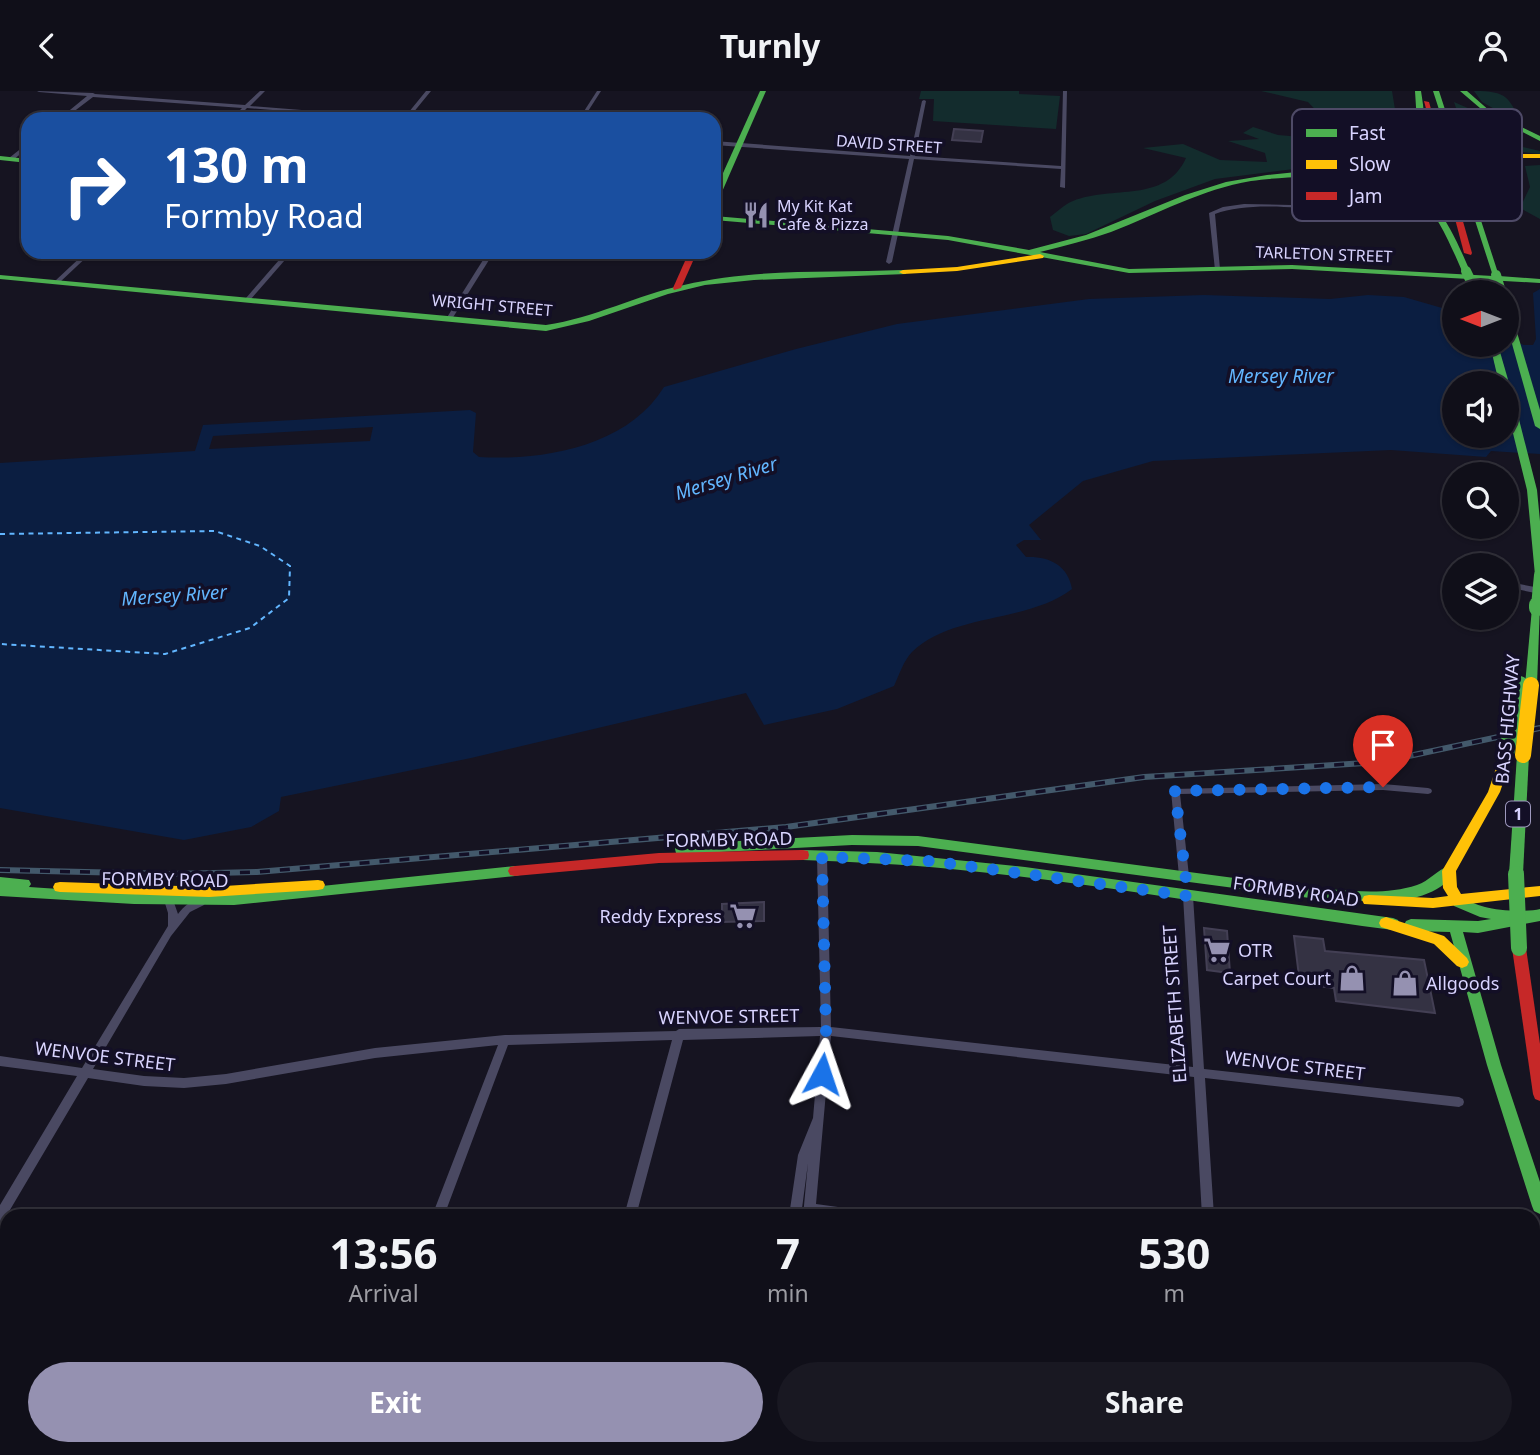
<!DOCTYPE html>
<style>
body{margin:0;font-family:"Noto Sans",sans-serif;background:#191822;color:#f1f3f6;height:100vh;display:flex;flex-direction:column;font-size:26px;white-space:nowrap}
*{box-sizing:border-box;margin:0}
p{font-size:23px;color:#9c9ca2}
.icon{flex:none;width:38px;height:38px;fill:none;stroke:currentColor;stroke-width:2;stroke-linecap:round;stroke-linejoin:round}
.map{position:relative;flex:1;overflow:hidden}
.sheet{position:absolute;left:0px;top:1118px;width:1540px;height:247px;display:flex;flex-direction:column;background:#100f19;border-radius:21px 21px 0 0;box-shadow:0 2px 5px #0004,0 0 0 2px #302f38}
.sheet>*{flex:none}
.guide{position:absolute;left:21px;top:21px;width:700px;height:147px;border-radius:21px;box-shadow:0 2px 5px #0004,0 0 0 2px #302f38;background:#1a4fa0;color:#fff;overflow:hidden}
.needle{width:46px;rotate:270deg}
.buttons{position:absolute;left:1442px;top:189px;display:grid;gap:14px}
.buttons a{display:grid;place-items:center;width:77px;height:77px;border-radius:50%;background:#100f19;box-shadow:0 2px 5px #0004,0 0 0 2px #302f38;font-size:35px}
.pin{position:absolute;display:grid;place-items:center;width:60px;height:60px;color:#fff;margin:-72px -30px;border-radius:50% 50% 50% 0;rotate:-45deg;box-shadow:0 0 7px #0007}
.pin .icon{rotate:45deg}
.me{position:absolute;width:77px;margin:-38px;rotate:5deg;stroke-linejoin:round;filter:drop-shadow(0 0 5px #0008)}
.turn{display:flex;align-items:center;gap:24px;height:147px;padding:0 28px;font-size:32px}
.turn .icon{width:91px;height:91px;stroke-width:2.5}
.turn b{display:block;font-size:49px;line-height:60px}
.eta{display:flex;justify-content:space-evenly;align-items:center;height:119px;text-align:center}
.eta b{font-size:42px;font-weight:700;line-height:49px}
.primary-button{display:flex;gap:14px;margin-top:auto;padding:14px 28px}
.primary-button a{flex:1;height:80px;border-radius:42px;background:#9591b1;color:#fff;font-size:28px;font-weight:700;line-height:80px;text-align:center}
.primary-button a+a{background:#191822;color:#f1f3f6}
header{display:flex;justify-content:space-between;align-items:center;height:91px;padding:0 28px;background:#100f19;font-size:32px;font-weight:700}
.map>svg:first-child{display:block}
.green{fill:#132c2d}
.water{fill:#0b1e41;fill-rule:evenodd}
.pier{fill:#161421}
.lines{fill:none;stroke-linecap:round;stroke-linejoin:round}
.ferry{stroke:#62b6ff;stroke-width:2;stroke-dasharray:5 4.5;stroke-linecap:butt}
.building{fill:#343243;stroke:#433f54;stroke-width:2}
.street{fill:#4a4962;fill-rule:evenodd}
.fast{fill:#4caf50;fill-rule:evenodd}
.slow{fill:#ffc107;fill-rule:evenodd}
.jam{fill:#c62828;fill-rule:evenodd}
.rail-casing{stroke:#43596b;stroke-width:6}
.rail{stroke:#130f26;stroke-width:3.5;stroke-dasharray:10;stroke-linecap:butt}
.fast-bridge-far2{stroke:#4caf50;stroke-width:10}
.fast-bridge-far1{stroke:#4caf50;stroke-width:12}
.fast-bridge{stroke:#4caf50;stroke-width:16}
.slow-bridge{stroke:#ffc107;stroke-width:16}
.route{stroke:#1a73e8;stroke-width:12;stroke-dasharray:0 21.6}
.labels{text-anchor:middle;dominant-baseline:central;stroke-width:7;stroke-linejoin:round;paint-order:stroke}
.far-street-label{font-size:16px;fill:#d9d4ff;stroke:#130f26}
.far-poi-label{font-size:16px;fill:#d9d4ff;stroke:#130f26;text-anchor:start}
.shield{fill:#130f26;stroke:#9e99be;stroke-width:2}
.shield-label{font-size:16px;font-weight:bold;fill:#d9d4ff}
.street-label{font-size:18px;fill:#d9d4ff;stroke:#130f26}
.poi-label{font-size:18px;fill:#d9d4ff;stroke:#130f26;text-anchor:end}
.water-label{font-size:19px;font-style:italic;fill:#62b6ff;stroke:#130f26}
.key{fill:#130f26;stroke:#4e4a67;stroke-width:2}
.key-label{font-size:19px;fill:#d9d4ff}
</style>
<header><svg class="icon" aria-label="back" viewBox="0 0 24 24"><path d="M15 5l-7 7 7 7"/></svg>Turnly<svg class="icon" aria-label="person" viewBox="0 0 24 24"><circle cx="12" cy="8" r="4"/><path d="M4 21q1-7 8-7t8 7"/></svg></header>
<div class="map">
<svg width="1540" height="1364" viewBox="0 0 1540 1364">
<rect width="100%" height="100%" fill="#161421"/>
<g class="green">
<polygon points="921,0 1019,0 1019,3 1060,5 1056,38 933,30 934,8 919,8"/>
<path d="M1261,0H1392L1399,43L1392,57L1342,72L1215,88L1155,110L1086,143L1069,145L1053,139L1050,126C1057,121 1065,113 1073,110C1112,94 1165,113 1186,67L1143,57L1183,53L1220,69L1267,71L1265,62L1228,50L1259,48L1243,42L1253,36L1278,44L1313,47L1329,33L1308,11Z"/>
<path d="M1474,0C1508,0 1508,6 1523,34L1482,11Z"/>
<polygon points="1454,11 1477,21 1518,55 1540,60 1540,63 1504,59 1496,49 1464,40"/>
<polygon points="1540,74 1540,128 1520,117 1530,96 1525,75"/>
</g>
<path class="water" d="M1540,198V363L1491,360L1486,366L1391,359L1153,370L1083,390L1029,434L1041,449H1024L1016,454L1026,466C1049,465 1068,474 1072,498C1028,532 951,522 912,561C904,569 899,584 894,595L837,618L764,634L746,602L471,667L281,706L279,720L251,736L184,749L0,717V372L195,360L203,334L470,319L476,322L473,361L479,366C544,370 628,355 664,296L796,258L897,233L1089,208L1204,204L1330,208L1368,204L1404,206L1449,219L1447,231L1454,236V254H1507V248L1524,254H1533L1536,248L1533,202ZM1454,292H1507V345H1454Z"/>
<polygon class="pier" points="373,336 370,350 209,358 213,345"/>
<g class="lines">
<polyline class="ferry" points="0,443 215,440 260,455 290,475 289,507 250,537 165,563 0,553"/>
</g>
<g class="building">
<polygon points="954,38 983,40 981,51 952,49"/>
<polygon points="764,811 764,830 722,831 722,813"/>
<polygon points="1204,837 1227,840 1230,882 1207,879"/>
<polygon points="1294,845 1323,848 1325,860 1424,869 1435,922 1336,910 1334,897 1300,893"/>
</g>
<g class="lines">
<g class="street">
<polygon points="37,0 93,2 95,3 245,14 260,0 265,0 250,15 404,27 426,0 431,0 408,28 384,28 247,17 236,28 231,28 242,17 93,6 64,28 59,28 87,5 39,1"/>
<polygon points="597,0 601,0 583,28 579,28"/>
<polygon points="1063,0 1067,0 1065,97 1060,96 1061,78 914,68 892,171 889,173 886,171 909,68 714,54 714,50 910,65 922,10 924,9 926,10 915,65 1061,75"/>
<polygon points="28,52 28,57 13,69 9,69 9,67"/>
<path d="M1244,113L1291,114L1377,121H1395L1410,116L1413,118L1395,125H1377C1331,121 1257,107 1215,123L1220,178L1215,179L1209,122L1223,116Z"/>
<polygon points="86,161 92,161 59,192 55,192 55,190"/>
<polygon points="286,161 292,161 250,209 246,209 246,207"/>
<polygon points="488,161 494,161 452,228 447,229 446,228"/>
<polygon points="1514,492 1540,497 1540,503 1511,497 1510,495"/>
<polygon points="1383,693 1428,697 1431,698 1432,700 1431,702 1428,703 1383,699 1180,703 1189,785 1187,788 1184,789 1181,788 1179,785 1171,700 1172,698"/>
<path d="M822,762L825,763L827,766L831,936L1193,976L1183,805L1185,802L1188,801L1191,802L1193,805L1204,978L1459,1006L1463,1008L1464,1011L1463,1014L1459,1016L1205,987L1214,1125H1202L1194,986L831,945L816,1113L860,1119L864,1121L866,1125H803L808,1072L801,1125H789L798,1064L813,1027L820,945L683,949L636,1125H624L672,949L508,954L444,1125H432L498,954L375,967L226,993L184,997L144,995L88,987L4,1129L0,1131V1114L77,985L0,975V965L82,977L168,835V822L164,809L166,806L169,805L172,806L178,823C184,815 194,806 204,808L206,811L204,814L190,821L171,845L93,978L144,985L184,987L226,983L375,957L505,944L676,940L679,938L821,936L817,766L819,763Z"/>
<polygon points="0,1187 7,1188 7,1200 0,1199"/>
<polygon points="348,1358 360,1358 358,1364 346,1364"/>
<polygon points="563,1358 575,1358 573,1364 561,1364"/>
<rect x="764" y="1358" width="12" height="6"/>
<polygon points="1012,1358 1055,1358 1059,1359 1060,1364 1017,1364 1013,1363"/>
<polygon points="1217,1358 1229,1358 1230,1364 1218,1364"/>
</g>
<g class="fast">
<polygon points="760,0 766,0 718,110 714,112 714,102"/>
<path d="M1415,0H1421C1424,19 1429,46 1412,60C1377,89 1295,83 1251,90C1202,98 1158,123 1111,141C1088,149 1064,155 1040,161L1129,178L1292,174L1493,185L1433,0H1439L1499,185L1540,188V192L1292,178L1129,182L948,149L714,129V125L948,145L1029,159L1086,144L1185,104L1226,91L1267,84L1355,75L1391,66L1405,58L1414,48L1417,32Z"/>
<polygon points="1460,0 1467,0 1491,21 1540,45 1540,50 1487,23"/>
<polygon points="0,65 28,68 28,72 0,69"/>
<path d="M1338,85C1352,84 1367,86 1381,88C1436,97 1450,135 1470,180L1469,182L1462,180C1431,108 1422,94 1341,89H1338Z"/>
<path d="M903,179H906V183L754,189L705,194L668,203L589,230L546,240L0,188V184L546,234C594,227 637,204 684,194C755,177 831,182 903,179Z"/>
<polygon points="1507,218 1511,221 1540,319 1540,338 1535,335 1507,235"/>
<polygon points="1490,254 1498,254 1509,292 1507,294 1499,292"/>
<polygon points="1507,298 1512,301 1537,399 1540,430 1540,487 1535,484 1527,399 1507,318"/>
<polygon points="1537,513 1540,514 1537,594 1531,598 1525,594 1532,517"/>
<polygon points="1523,659 1529,664 1523,783 1521,787 1516,788 1511,787 1509,783 1517,664"/>
<path d="M852,744L918,745L1303,796C1339,798 1381,806 1417,794C1429,790 1437,779 1449,775L1454,776L1456,780C1427,824 1353,807 1310,807L918,755L852,754L681,763L676,762L675,758L676,754L681,753Z"/>
<path d="M803,759L877,761L1025,776L1393,827L1398,829L1400,833L1398,837L1393,839C1246,820 1099,792 951,778C902,773 853,771 803,769L798,768L797,764L798,760Z"/>
<polygon points="515,775 520,776 522,780 520,784 515,785 234,814 134,813 0,805 0,786 29,789 31,793 29,796 134,803 234,804"/>
<path d="M1459,806C1468,809 1476,814 1485,816C1498,820 1528,821 1540,818V830L1478,842L1463,841L1501,974L1540,1091V1123L1534,1120L1532,1115L1487,974L1450,841L1411,840L1406,838L1404,834L1406,830L1411,828L1478,830L1491,828L1480,826L1454,815L1452,811L1454,807Z"/>
</g>
<g class="slow">
<path d="M1510,63H1540V67C1520,67 1489,64 1485,90C1483,99 1485,109 1485,118L1478,120L1477,88L1488,70Z"/>
<polygon points="1040,163 1044,165 1043,167 957,180 903,183 899,181 903,179 957,176"/>
<polygon points="1505,663 1511,668 1500,701 1456,780 1457,796 1461,803 1540,795 1540,805 1433,817 1364,813 1362,809 1364,805 1369,804 1433,807 1448,805 1443,797 1442,780 1488,701 1499,668"/>
<polygon points="318,789 323,790 325,794 323,798 318,799 209,806 60,801 55,800 53,796 55,792 60,791 209,796"/>
<polygon points="1386,826 1444,845 1467,867 1469,871 1467,875 1462,877 1457,875 1434,853 1381,836 1379,832 1381,828"/>
</g>
<g class="jam">
<polygon points="1424,10 1429,11 1472,162 1471,164 1464,162"/>
<polygon points="689,161 697,161 681,197 674,199 673,197"/>
<polygon points="803,759 808,760 809,764 808,768 803,769 659,772 515,785 510,784 508,780 510,776 515,775 659,762"/>
<polygon points="1519,851 1524,853 1526,857 1540,953 1540,1010 1535,1008 1533,1003 1512,857 1514,853"/>
</g>
<g class="rail-casing">
<polyline id="rail" points="0,779 171,783 257,781 786,736 1144,686 1381,671 1540,637"/>
</g>
<use href="#rail" class="rail"/>
<g class="fast-bridge-far2">
<polyline points="1466,180 1476,201"/>
<polyline points="1496,184 1501,201"/>
</g>
<polyline class="fast-bridge-far1" points="1537,515 1540,484"/>
<g class="fast-bridge">
<polyline points="1537,517 1537,514"/>
<polyline points="1505,668 1520,593"/>
<polyline points="1516,783 1519,857"/>
</g>
<polyline class="slow-bridge" points="1523,664 1531,594"/>
</g>
<g class="lines">
<polyline class="route" points="822,983 826,940 822,766 930,770 1188,805 1175,700 1383,696"/>
</g>
<defs>
<g id="restaurant-bare" transform="scale(2.1)"><path d="M-5-6h1v4h1v-4h1v4h1v-4h1v5L-1.5 .5V6h-2V.5L-5-1ZM5-6V6H3V1.5H1.5Q1.5-4 5-6Z" fill="#9591b1" stroke="#130f26" stroke-width="2.5" paint-order="stroke"/></g>
<g id="supermarket-bare" transform="scale(2.1)"><path d="M-6-5.5h2.5l.6 2H6L4.5 2H-2.5L-4.4-4H-6ZM-1.5 3.2a1.3 1.3 0 1 0 .1 0ZM3 3.2a1.3 1.3 0 1 0 .1 0Z" fill="#9591b1" stroke="#130f26" stroke-width="2.5" paint-order="stroke"/></g>
<g id="shop-bare" transform="scale(2.1)"><path d="M-5-2.5h2.3a2.7 3.5 0 0 1 5.4 0H5L5.5 6h-11ZM-1.5-2.5h3a1.5 2.3 0 0 0-3 0Z" fill="#9591b1" stroke="#130f26" stroke-width="2.5" paint-order="stroke"/></g>
</defs>
<g fill-rule="evenodd">
<use href="#restaurant-bare" x="756" y="124"/>
<use href="#supermarket-bare" x="743" y="825"/>
<use href="#supermarket-bare" x="1217" y="859"/>
<use href="#shop-bare" x="1352" y="887"/>
<use href="#shop-bare" x="1405" y="892"/>
</g>
<g class="labels">
<g class="far-street-label">
<text transform="translate(889 53) rotate(4)">DAVID STREET</text>
<text transform="translate(1324 163) rotate(2)">TARLETON STREET</text>
<text transform="translate(492 214) rotate(5)">WRIGHT STREET</text>
</g>
<g class="far-poi-label">
<text x="777" y="115">My Kit Kat<tspan x="777" dy="18">Cafe &amp; Pizza</tspan></text>
</g>
<rect class="shield" x="1506" y="710.5" width="24" height="25" rx="5"/>
<g class="shield-label">
<text x="1518" y="723">1</text>
</g>
<g class="street-label">
<text transform="translate(1507 628) rotate(-85)">BASS HIGHWAY</text>
<text transform="translate(729 748) rotate(-1)">FORMBY ROAD</text>
<text transform="translate(165 788) rotate(1)">FORMBY ROAD</text>
<text transform="translate(1296 800) rotate(8)">FORMBY ROAD</text>
<text transform="translate(1174 913) rotate(-94)">ELIZABETH STREET</text>
<text transform="translate(729 925) rotate(-1)">WENVOE STREET</text>
<text transform="translate(105 965) rotate(7)">WENVOE STREET</text>
<text transform="translate(1295 974) rotate(7)">WENVOE STREET</text>
</g>
<g class="poi-label">
<text x="722" y="825">Reddy Express</text>
<text x="1238" y="859" text-anchor="start">OTR</text>
<text x="1331" y="887">Carpet Court</text>
<text x="1426" y="892" text-anchor="start">Allgoods</text>
</g>
<g class="water-label">
<text x="1281" y="285">Mersey River</text>
<text transform="translate(726 387) rotate(-17)">Mersey River</text>
<text transform="translate(174 504) rotate(-4)">Mersey River</text>
</g>
</g>
<rect x="1292" y="18" width="230" height="112" rx="10" class="key"/>
<rect x="1306" y="38" width="31" height="8" fill="#4caf50"/>
<rect x="1306" y="69" width="31" height="9" fill="#ffc107"/>
<rect x="1306" y="101" width="31" height="8" fill="#c62828"/>
<g class="key-label">
<text x="1349" y="49">Fast</text>
<text x="1349" y="80">Slow</text>
<text x="1349" y="112">Jam</text>
</g>
</svg>
<div class="buttons">
<a><svg class="needle" viewBox="-14 -14 28 28"><path d="M0-13l5 13h-10z" fill="#e53935"/><path d="M0 13l5-13h-10z" fill="#9c9ca2"/></svg></a>
<a><svg class="icon" aria-label="sound" viewBox="0 0 24 24"><path d="M4 9h4l5-4v14l-5-4H4zM17 9q2 3 0 6"/></svg></a>
<a><svg class="icon" aria-label="search" viewBox="0 0 24 24"><circle cx="10" cy="10" r="6"/><path d="M15 15l6 6"/></svg></a>
<a><svg class="icon" aria-label="layers" viewBox="0 0 24 24"><path d="M12 4l9 5-9 5-9-5zM3 14l9 5 9-5"/></svg></a>
</div>
<div class="pin" style="left:1383px;top:696px;background:#d93025"><svg class="icon" aria-label="arrive" viewBox="0 0 24 24"><path d="M6 21V4h12l-3 4 3 4H6"/></svg></div>
<svg class="me" style="left:822px;top:983px" viewBox="-20 -20 40 40"><path d="M0-17L14 15 0 8-14 15z" fill="#1a73e8" stroke="#fff" stroke-width="4"/></svg>
<div class="guide">
<div class="turn"><svg class="icon" aria-label="right" viewBox="0 0 24 24"><path d="M7 20v-9h11M14 6l5 5-5 5"/></svg><div><b>130 m</b>Formby Road</div></div>
</div>
<section class="sheet">
<div class="eta">
<div><b>13:56</b><p>Arrival</p></div>
<div><b>7</b><p>min</p></div>
<div><b>530</b><p>m</p></div>
</div>
<div class="primary-button"><a>Exit</a><a>Share</a></div>
</section>
</div>
